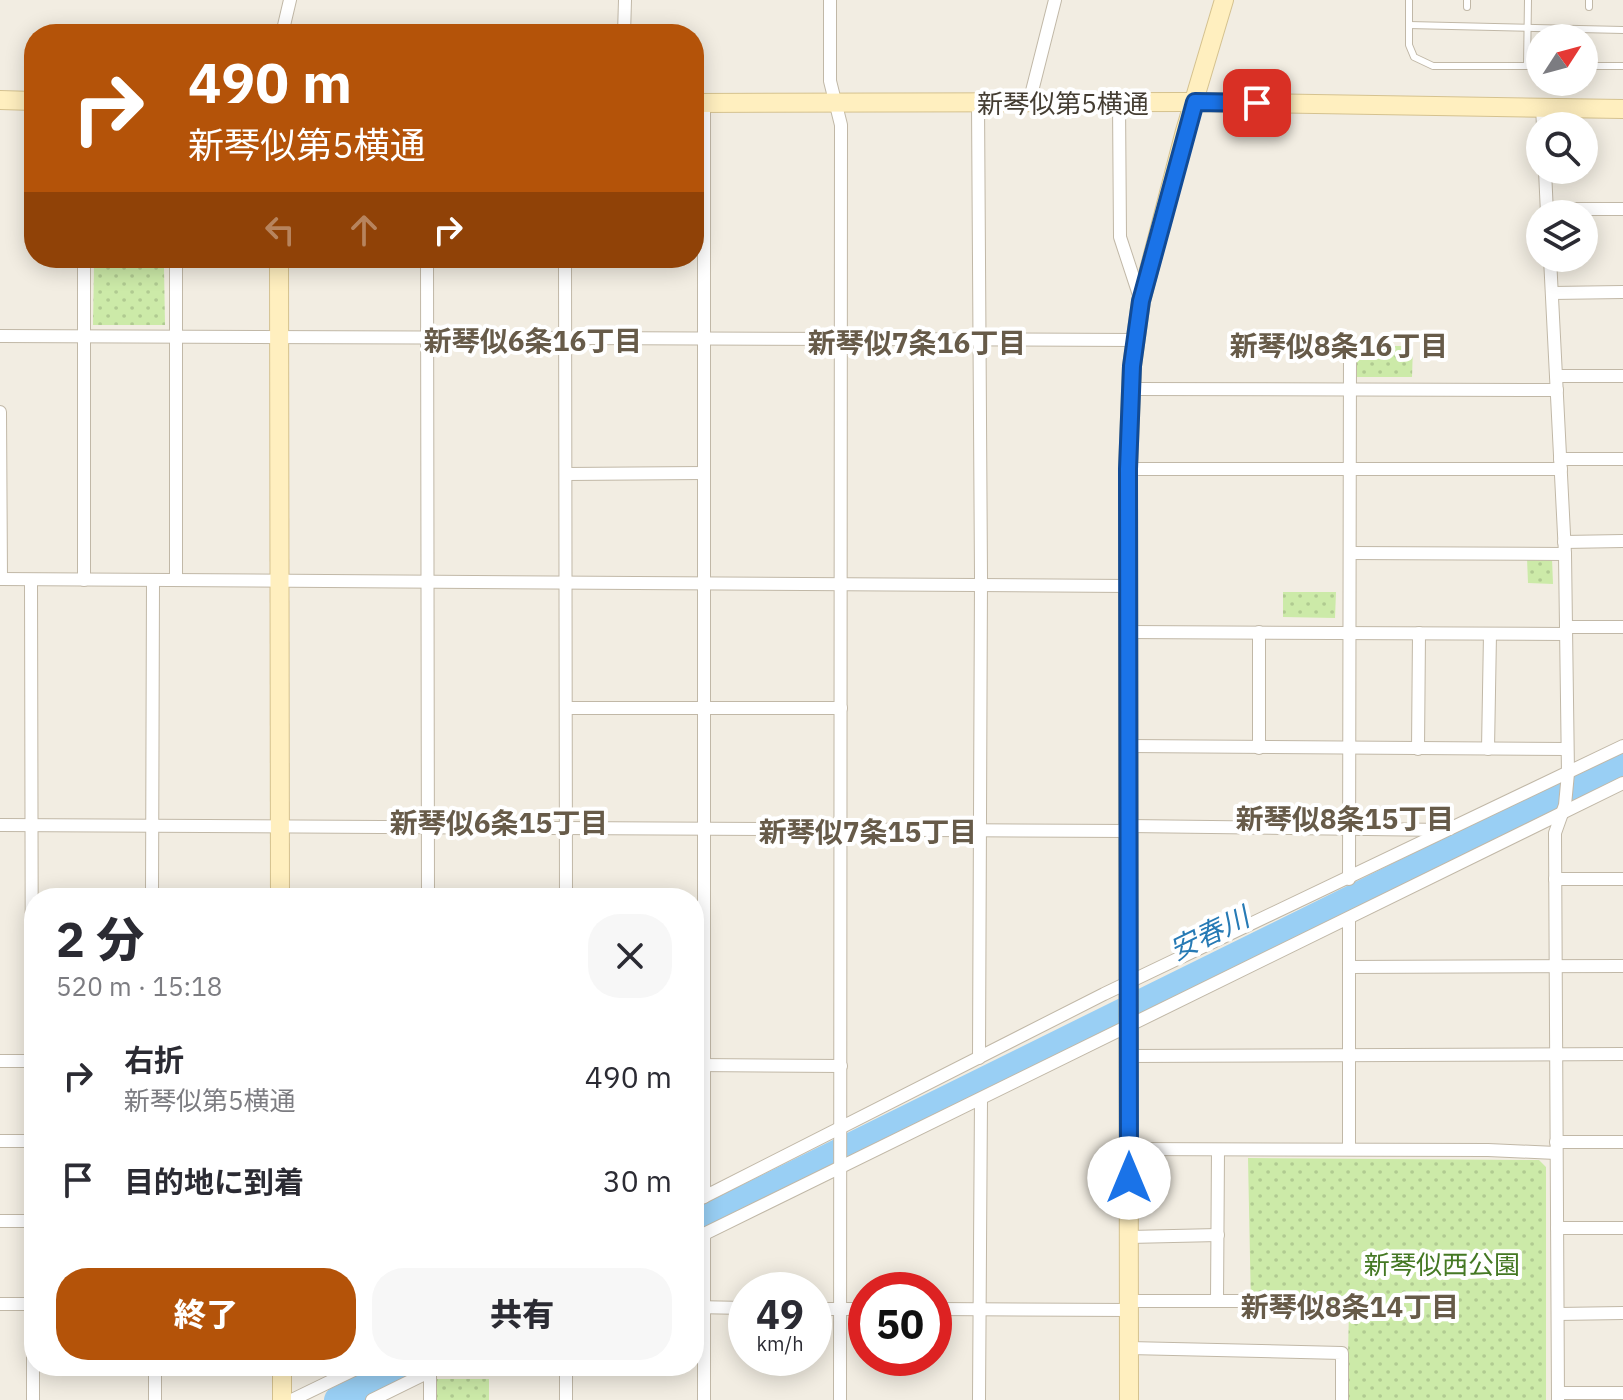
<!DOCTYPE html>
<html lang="ja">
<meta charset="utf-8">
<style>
body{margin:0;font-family:"IBM Plex Sans","Noto Sans JP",sans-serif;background:#f7f7f7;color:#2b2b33;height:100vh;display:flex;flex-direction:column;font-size:30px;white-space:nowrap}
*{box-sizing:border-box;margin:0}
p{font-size:26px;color:#7c7c81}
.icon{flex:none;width:44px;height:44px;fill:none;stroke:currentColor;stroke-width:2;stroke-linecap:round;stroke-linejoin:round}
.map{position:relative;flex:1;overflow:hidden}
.panel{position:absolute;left:24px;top:888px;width:680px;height:488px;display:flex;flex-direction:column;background:#fff;border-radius:32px;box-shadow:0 4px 20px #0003}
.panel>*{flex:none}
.guide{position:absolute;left:24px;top:24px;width:680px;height:244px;border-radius:32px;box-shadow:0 4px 20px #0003;background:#b45309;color:#fff;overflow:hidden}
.needle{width:52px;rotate:54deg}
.controls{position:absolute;left:1526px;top:24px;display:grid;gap:16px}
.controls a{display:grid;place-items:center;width:72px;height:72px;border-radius:50%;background:#fff;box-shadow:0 4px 20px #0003;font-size:40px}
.speed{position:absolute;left:728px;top:1272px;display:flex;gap:16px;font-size:40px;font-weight:700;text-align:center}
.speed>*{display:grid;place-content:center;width:104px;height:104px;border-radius:50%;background:#fff;box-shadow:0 4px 20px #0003;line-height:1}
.speed small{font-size:20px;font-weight:400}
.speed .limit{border:12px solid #d22;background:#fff;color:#111}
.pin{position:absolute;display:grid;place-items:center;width:68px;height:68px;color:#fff;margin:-34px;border-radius:16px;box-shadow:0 4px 12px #0006}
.me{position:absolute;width:88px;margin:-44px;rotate:0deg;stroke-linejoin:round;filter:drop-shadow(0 0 6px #0008)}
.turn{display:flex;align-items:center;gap:28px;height:168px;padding:0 32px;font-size:36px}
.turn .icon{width:104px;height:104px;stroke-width:2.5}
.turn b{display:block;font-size:56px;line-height:68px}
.lanes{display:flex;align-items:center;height:76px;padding:0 32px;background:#0003;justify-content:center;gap:40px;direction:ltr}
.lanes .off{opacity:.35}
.round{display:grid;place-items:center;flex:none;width:84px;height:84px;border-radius:32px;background:#f7f7f7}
.overview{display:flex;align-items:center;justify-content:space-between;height:136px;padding:0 32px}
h1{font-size:48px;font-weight:800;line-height:60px}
.action{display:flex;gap:16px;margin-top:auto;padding:16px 32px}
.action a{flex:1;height:92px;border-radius:32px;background:#b45309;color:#fff;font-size:32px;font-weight:800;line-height:92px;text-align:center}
.action a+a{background:#f7f7f7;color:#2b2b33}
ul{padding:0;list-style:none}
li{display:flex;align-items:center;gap:24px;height:104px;padding:0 32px}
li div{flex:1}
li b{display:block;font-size:30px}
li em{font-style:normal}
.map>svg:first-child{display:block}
.park{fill:url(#park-dots)}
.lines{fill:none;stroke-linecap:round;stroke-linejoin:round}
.river{stroke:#99cff4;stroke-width:26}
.lane-casing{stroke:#c1b8a7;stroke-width:8}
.street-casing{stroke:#c1b8a7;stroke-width:14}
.secondary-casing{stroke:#d5c28f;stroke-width:20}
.lane{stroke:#fff;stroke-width:6}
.street{stroke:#fff;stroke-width:12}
.secondary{stroke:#ffefbf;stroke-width:18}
.route-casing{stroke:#114b97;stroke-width:20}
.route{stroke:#1a73e8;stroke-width:14}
.labels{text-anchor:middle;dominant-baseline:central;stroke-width:8;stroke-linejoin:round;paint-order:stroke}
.street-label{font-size:26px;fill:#443d32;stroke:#fff}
.park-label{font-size:26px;fill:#447823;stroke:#fff}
.neighbourhood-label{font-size:28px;font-weight:bold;fill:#675b49;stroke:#fff}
.water-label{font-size:28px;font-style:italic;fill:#267ab5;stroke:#fff}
</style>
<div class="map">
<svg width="1623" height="1400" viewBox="0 0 1623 1400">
<defs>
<pattern id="park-dots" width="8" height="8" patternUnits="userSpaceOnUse" patternTransform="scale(2)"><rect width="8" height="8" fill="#cceaa8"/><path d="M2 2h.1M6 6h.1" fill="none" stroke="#b0ca91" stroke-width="1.8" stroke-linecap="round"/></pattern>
</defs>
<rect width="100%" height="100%" fill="#f2ede2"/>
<g class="park">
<polygon points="94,266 164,267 165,325 93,325"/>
<polygon points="1356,346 1413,346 1412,377 1357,377"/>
<polygon points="1527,558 1552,558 1553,584 1528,583"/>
<polygon points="1283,592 1336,592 1335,618 1283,617"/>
<polygon points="1248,1158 1539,1160 1546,1167 1546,1400 1347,1400 1349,1309 1251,1307"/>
<rect x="435" y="1379" width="54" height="21"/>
</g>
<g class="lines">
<g class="river">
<polyline points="694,1223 1623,764"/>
<polyline points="337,1400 405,1366"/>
</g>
<g class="lane-casing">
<g id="lane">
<polyline points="1409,0 1409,45 1414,57 1433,66 1540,66"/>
<polyline points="1467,7 1467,0"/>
<polyline points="1589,7 1589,0"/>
<polyline points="1409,25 1623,30"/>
<polyline points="1527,66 1528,0"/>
<polyline points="1584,66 1623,66"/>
</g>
</g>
<g class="street-casing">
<g id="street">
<polyline points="830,0 830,81 841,125 840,1400"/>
<polyline points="282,34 290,0"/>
<polyline points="624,34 625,0"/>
<polyline points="978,103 981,578 979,1058"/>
<polyline points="1029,103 1055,0"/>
<polyline points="1119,103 1120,237 1140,298"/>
<polyline points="1542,108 1543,126"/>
<polyline points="1545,170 1547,214"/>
<polyline points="1547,209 1623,209"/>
<polyline points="84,258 84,580"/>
<polyline points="176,258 176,580"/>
<polyline points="427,258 428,898"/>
<polyline points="565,258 566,898"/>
<polyline points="1550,258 1565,554 1568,773 1565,805 1555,833 1558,1400"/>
<polyline points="1552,293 1623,292"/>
<polyline points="0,336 1135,340"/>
<polyline points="1556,376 1623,376"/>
<polyline points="1131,389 1557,390"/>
<polyline points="0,412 1,579"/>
<polyline points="1560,459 1623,459"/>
<polyline points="1128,469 1561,469"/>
<polyline points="566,474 704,473"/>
<polyline points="1564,542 1623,541"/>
<polyline points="1350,553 1565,554"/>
<polyline points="0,579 1129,586"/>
<polyline points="31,580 32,1061"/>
<polyline points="1566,627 1623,627"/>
<polyline points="1128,632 1566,634"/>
<polyline points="566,708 841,708"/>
<polyline points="1129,746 1567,749"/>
<polyline points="1259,748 1259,632"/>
<polyline points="1418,749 1419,633"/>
<polyline points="1488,749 1490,634"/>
<polyline points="0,825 1129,831"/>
<polyline points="1129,826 1445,830"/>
<polyline points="1349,879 1350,349"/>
<polyline points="1555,879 1623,879"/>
<polyline points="152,898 153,580"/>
<polyline points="1349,919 1349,1149"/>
<polyline points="1349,967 1623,966"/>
<polyline points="1129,1056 1623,1054"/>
<polyline points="0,1061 34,1061"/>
<polyline points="694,1065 841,1066"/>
<polyline points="0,1141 34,1141"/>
<polyline points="1556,1142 1623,1142"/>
<polyline points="1129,1149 1488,1150 1556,1153"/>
<polyline points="704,1197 704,103"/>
<polyline points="694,1202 1104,994 1623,746"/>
<polyline points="0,1221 34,1221"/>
<polyline points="1557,1228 1623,1228"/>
<polyline points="1129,1237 1218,1235"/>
<polyline points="694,1239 1623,783"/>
<polyline points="1129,1301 1247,1301"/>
<polyline points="1217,1301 1218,1150"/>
<polyline points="0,1304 34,1304"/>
<polyline points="33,1304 33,1400"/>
<polyline points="694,1307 746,1308"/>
<polyline points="814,1309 866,1309"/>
<polyline points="934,1309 1129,1310"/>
<polyline points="1558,1314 1623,1313"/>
<polyline points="1129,1348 1342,1353 1342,1400"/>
<polyline points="155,1366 155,1400"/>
<polyline points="566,1366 566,1400"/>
<polyline points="1558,1393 1623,1393"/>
<polyline points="292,1400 362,1366"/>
<polyline points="372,1400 441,1366"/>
<polyline points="430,1400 430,1371"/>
<polyline points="704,1400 704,1234"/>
<polyline points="979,1400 981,1099"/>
</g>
</g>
<g class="secondary-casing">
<g id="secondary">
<polyline points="0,100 34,101"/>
<polyline points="694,103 1195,102 1623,109"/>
<polyline points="279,258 280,898"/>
<polyline points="282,1366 282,1400"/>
<polyline points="1129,1400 1128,469 1132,366 1141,301 1185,131 1224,0"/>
</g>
</g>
<use href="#lane" class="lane"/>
<use href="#street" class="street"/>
<use href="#secondary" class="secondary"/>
</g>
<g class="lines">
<g class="route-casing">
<polyline id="route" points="1129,1178 1128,469 1132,366 1141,301 1195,102 1257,103"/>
</g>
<use href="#route" class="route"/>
</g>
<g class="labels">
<g class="street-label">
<text x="1063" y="103">新琴似第5横通</text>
</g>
<g class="park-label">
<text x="1442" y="1264">新琴似西公園</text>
</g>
<g class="neighbourhood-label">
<text x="533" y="340">新琴似6条16丁目</text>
<text x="917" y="342">新琴似7条16丁目</text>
<text x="1339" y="345">新琴似8条16丁目</text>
<text x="1345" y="818">新琴似8条15丁目</text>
<text x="499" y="822">新琴似6条15丁目</text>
<text x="868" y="831">新琴似7条15丁目</text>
<text x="1350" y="1306">新琴似8条14丁目</text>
</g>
<g class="water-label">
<text transform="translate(1209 933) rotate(-26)">安春川</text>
</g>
</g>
</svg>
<div class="controls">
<a><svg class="needle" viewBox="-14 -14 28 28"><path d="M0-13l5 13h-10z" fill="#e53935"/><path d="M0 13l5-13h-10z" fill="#7c7c81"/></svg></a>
<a><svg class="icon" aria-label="search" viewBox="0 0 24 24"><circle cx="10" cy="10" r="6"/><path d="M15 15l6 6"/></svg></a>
<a><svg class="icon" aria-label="layers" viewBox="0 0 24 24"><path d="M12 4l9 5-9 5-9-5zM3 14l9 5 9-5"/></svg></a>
</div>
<div class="speed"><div>49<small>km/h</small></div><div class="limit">50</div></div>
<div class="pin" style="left:1257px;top:103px;background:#d93025"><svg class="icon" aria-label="arrive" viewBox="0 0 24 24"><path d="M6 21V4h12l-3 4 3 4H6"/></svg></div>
<svg class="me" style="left:1129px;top:1178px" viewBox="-20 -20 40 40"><circle r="19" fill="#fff"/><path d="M0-13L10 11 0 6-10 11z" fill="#1a73e8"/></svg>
<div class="guide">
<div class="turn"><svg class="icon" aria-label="right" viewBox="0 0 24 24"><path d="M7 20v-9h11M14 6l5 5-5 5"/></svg><div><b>490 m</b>新琴似第5横通</div></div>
<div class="lanes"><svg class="icon off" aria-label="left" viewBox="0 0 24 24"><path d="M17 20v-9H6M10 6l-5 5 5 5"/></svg><svg class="icon off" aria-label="ahead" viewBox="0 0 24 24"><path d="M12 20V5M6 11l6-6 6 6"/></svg><svg class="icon" aria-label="right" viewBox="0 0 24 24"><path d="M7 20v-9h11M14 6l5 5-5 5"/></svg></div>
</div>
<section class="panel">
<div class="overview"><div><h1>2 分</h1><p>520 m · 15:18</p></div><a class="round"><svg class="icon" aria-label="close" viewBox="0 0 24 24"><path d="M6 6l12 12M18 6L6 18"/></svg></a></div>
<ul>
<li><svg class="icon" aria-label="right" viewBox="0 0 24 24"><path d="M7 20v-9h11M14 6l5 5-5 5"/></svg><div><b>右折</b><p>新琴似第5横通</p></div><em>490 m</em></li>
<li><svg class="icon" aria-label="arrive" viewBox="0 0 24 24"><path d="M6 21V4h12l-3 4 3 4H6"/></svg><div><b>目的地に到着</b></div><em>30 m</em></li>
</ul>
<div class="action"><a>終了</a><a>共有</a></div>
</section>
</div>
